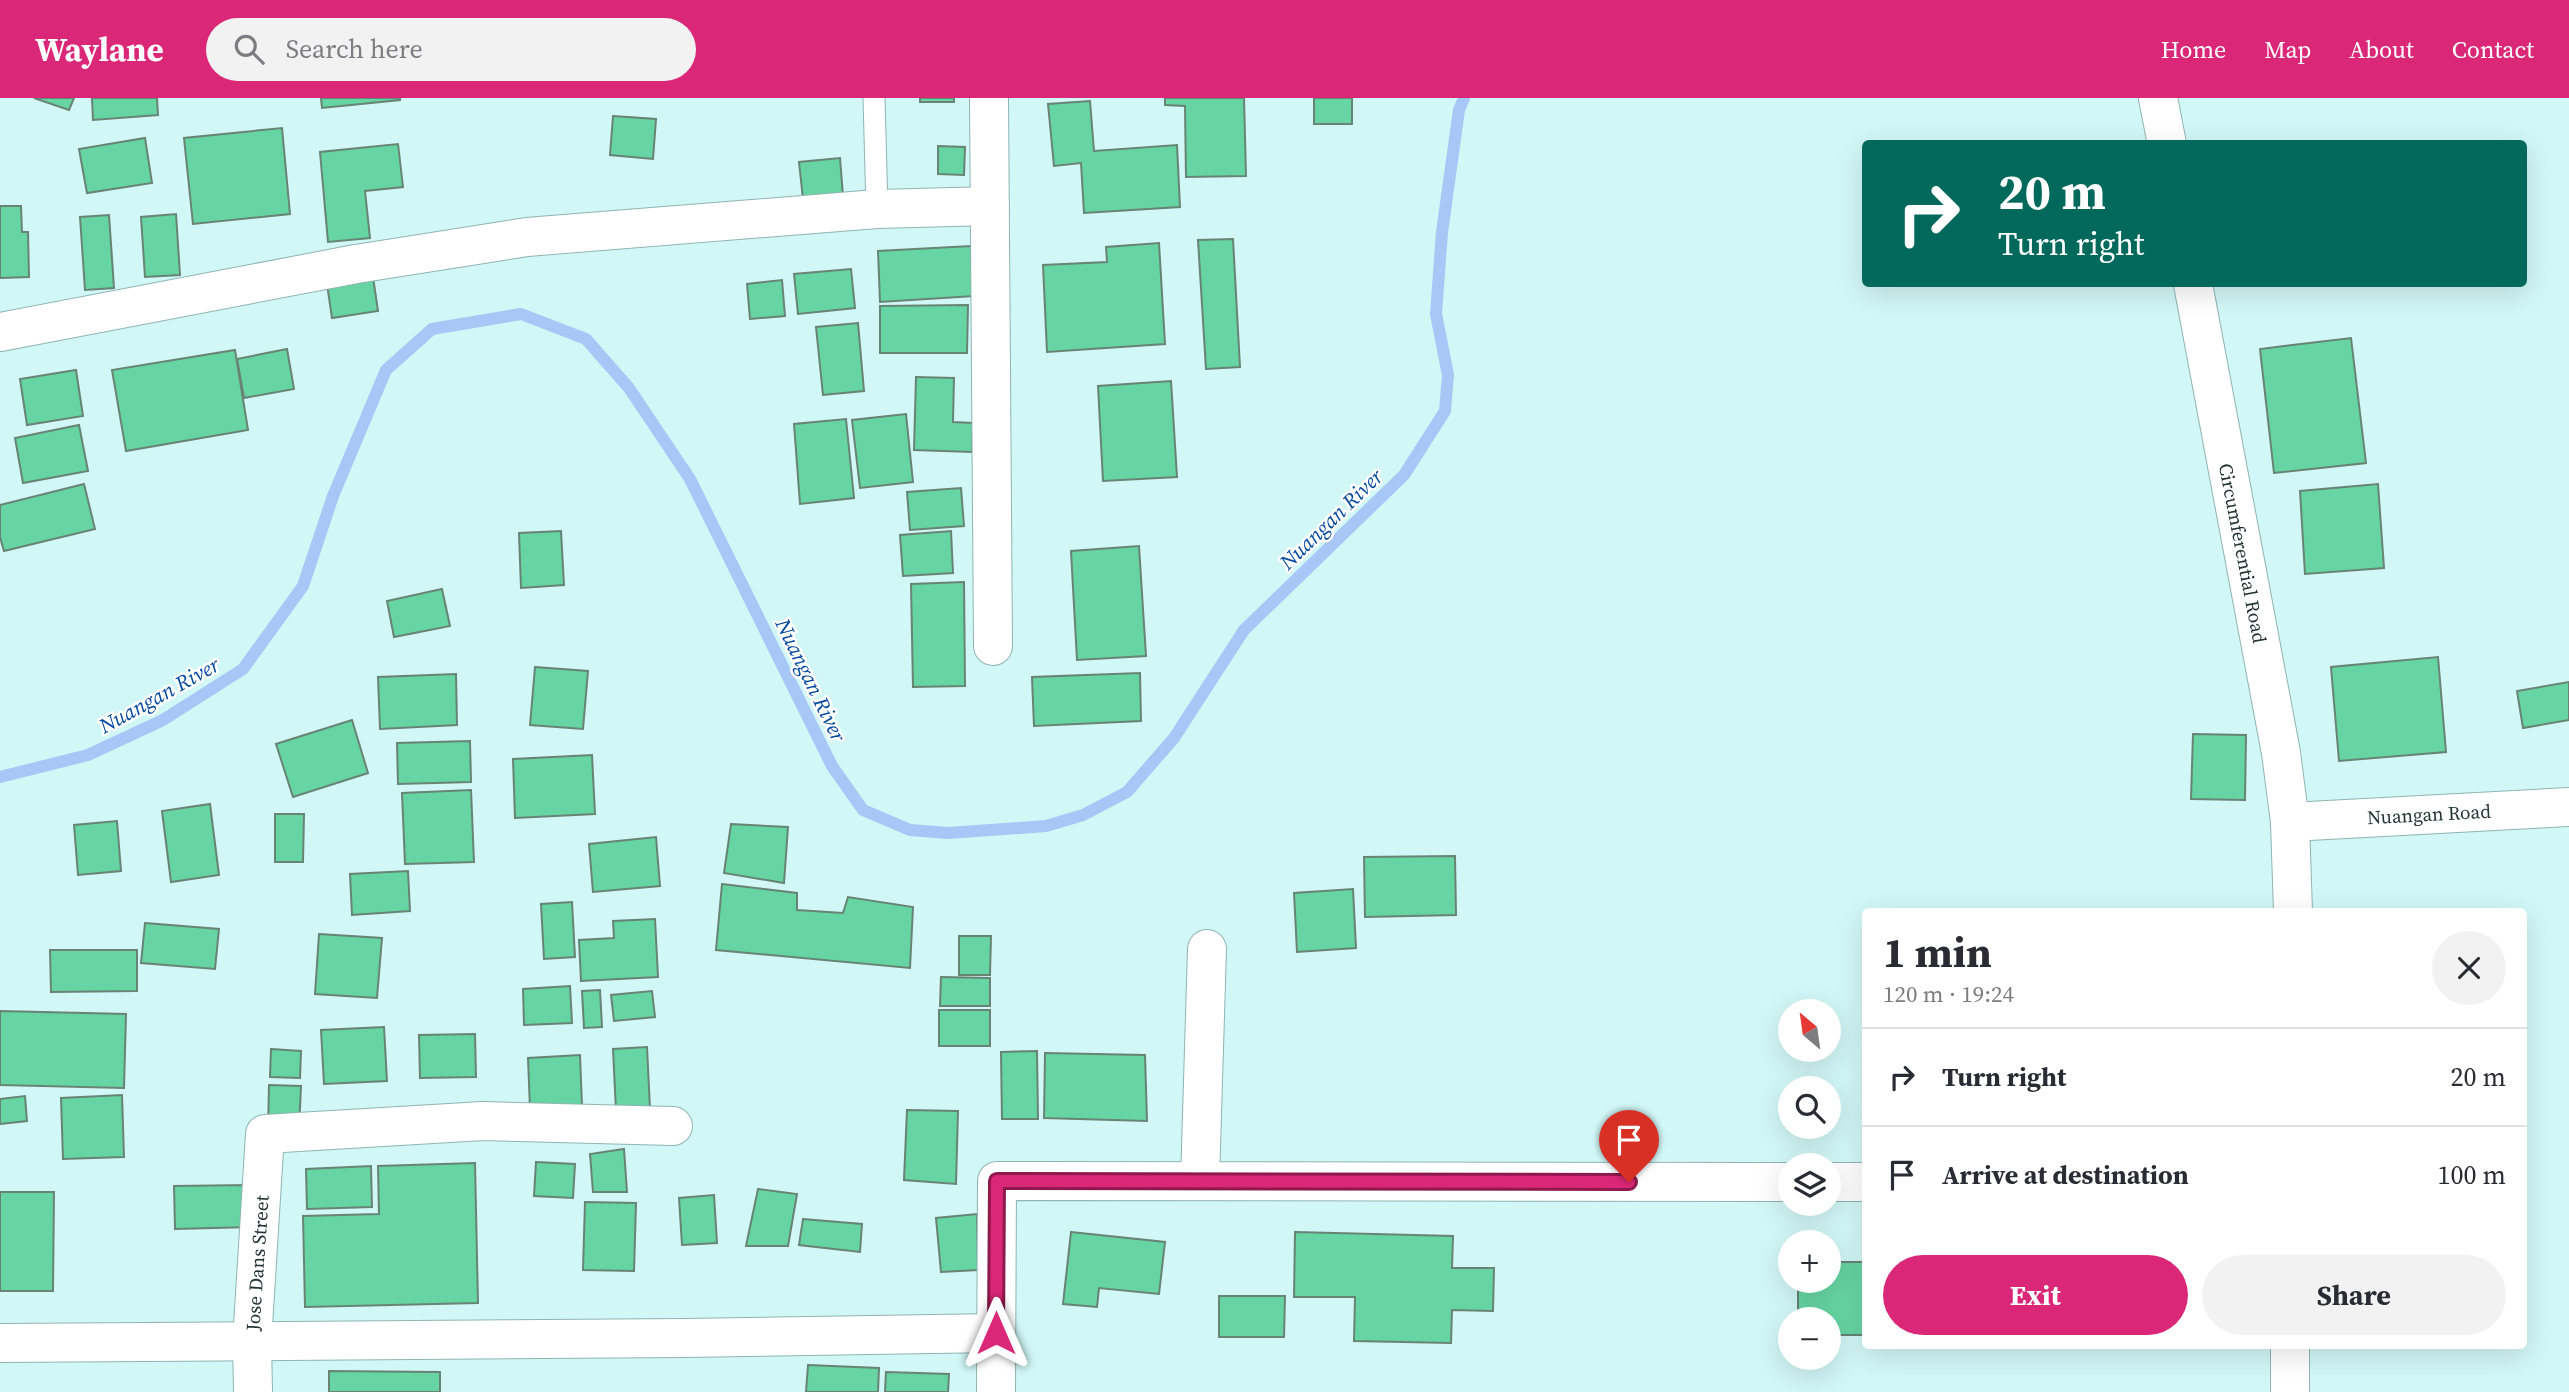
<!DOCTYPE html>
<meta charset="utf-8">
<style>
body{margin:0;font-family:"Source Serif 4",serif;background:#f2f2f3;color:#2b2b33;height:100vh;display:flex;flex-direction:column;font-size:26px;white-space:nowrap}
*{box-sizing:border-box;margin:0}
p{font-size:23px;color:#7c7c81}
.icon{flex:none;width:38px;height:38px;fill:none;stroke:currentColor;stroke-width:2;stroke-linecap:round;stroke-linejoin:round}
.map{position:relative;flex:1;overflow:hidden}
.panel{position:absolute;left:1862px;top:810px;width:665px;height:441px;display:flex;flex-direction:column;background:#fff;border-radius:7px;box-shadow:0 7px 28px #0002}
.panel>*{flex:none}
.top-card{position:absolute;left:1862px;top:42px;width:665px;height:147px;border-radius:7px;box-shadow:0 7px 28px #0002;background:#00695c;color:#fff;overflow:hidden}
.needle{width:46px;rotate:331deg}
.controls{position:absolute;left:1778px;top:901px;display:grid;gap:14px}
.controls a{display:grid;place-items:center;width:63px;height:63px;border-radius:50%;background:#fff;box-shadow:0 7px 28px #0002;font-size:35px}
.pin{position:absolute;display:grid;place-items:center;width:60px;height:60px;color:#fff;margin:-72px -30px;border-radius:50% 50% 50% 0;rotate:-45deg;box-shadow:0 0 7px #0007}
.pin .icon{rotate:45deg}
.me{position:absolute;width:77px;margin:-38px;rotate:0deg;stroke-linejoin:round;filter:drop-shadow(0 0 5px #0008)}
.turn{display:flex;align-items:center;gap:24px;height:147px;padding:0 21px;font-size:32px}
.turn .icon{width:91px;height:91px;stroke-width:2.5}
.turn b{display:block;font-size:49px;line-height:60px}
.round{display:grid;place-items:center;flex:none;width:74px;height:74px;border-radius:37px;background:#f2f2f3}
.overview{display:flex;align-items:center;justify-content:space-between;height:119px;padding:0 21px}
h1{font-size:42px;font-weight:700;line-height:52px}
.button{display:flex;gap:14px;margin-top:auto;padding:14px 21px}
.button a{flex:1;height:80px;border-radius:42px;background:#db2777;color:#fff;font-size:28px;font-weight:700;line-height:80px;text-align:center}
.button a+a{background:#f2f2f3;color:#2b2b33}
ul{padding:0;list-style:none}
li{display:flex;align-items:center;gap:21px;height:98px;padding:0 21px;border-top:2px solid #e1e1e2}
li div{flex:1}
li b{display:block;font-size:26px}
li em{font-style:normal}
header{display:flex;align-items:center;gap:42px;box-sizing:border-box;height:98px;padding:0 35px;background:#db2777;color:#fff}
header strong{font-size:33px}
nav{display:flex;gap:38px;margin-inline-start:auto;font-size:24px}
.search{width:490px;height:63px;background:#f2f2f3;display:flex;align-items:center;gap:18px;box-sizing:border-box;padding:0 24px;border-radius:38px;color:#7c7c81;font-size:26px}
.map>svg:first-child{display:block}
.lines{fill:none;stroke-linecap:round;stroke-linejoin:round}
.stream{stroke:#a7c7f6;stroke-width:12}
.building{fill:#67d5a3;stroke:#678475;stroke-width:2}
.lane-casing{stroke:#8fb4b3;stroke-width:23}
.street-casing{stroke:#8fb4b3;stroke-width:40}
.secondary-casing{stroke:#8fb4b3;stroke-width:40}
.lane{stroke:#fff;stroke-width:21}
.street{stroke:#fff;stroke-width:38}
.secondary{stroke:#fff;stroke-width:38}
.route-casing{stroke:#8e194d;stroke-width:18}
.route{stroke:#db2777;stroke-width:12}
.labels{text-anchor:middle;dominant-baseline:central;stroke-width:5;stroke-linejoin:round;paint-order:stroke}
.street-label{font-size:19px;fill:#243333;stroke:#fff}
.water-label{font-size:21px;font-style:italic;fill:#0549a1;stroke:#fff}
</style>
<header>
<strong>Waylane</strong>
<div class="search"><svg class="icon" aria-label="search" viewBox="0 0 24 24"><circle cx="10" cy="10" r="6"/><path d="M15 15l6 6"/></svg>Search here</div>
<nav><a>Home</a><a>Map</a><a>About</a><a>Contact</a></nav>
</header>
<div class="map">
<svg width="2569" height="1294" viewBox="0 0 2569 1294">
<rect width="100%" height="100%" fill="#d1f7f6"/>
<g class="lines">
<polyline class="stream" points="0,679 88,657 163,622 243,571 303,488 333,398 386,272 432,231 521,216 586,241 629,290 690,381 832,668 863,712 910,732 948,735 1046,728 1083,717 1127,694 1174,640 1244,532 1404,377 1445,313 1448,277 1436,216 1442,134 1459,12 1464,0"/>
</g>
<g class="building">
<polygon points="34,0 74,0 69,12"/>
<polygon points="92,0 157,0 158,17 93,22"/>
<polygon points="321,0 400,0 400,2 322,10"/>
<rect x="920" y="0" width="34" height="4"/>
<polygon points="1165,0 1244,0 1246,78 1186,79 1185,8 1165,7"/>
<rect x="1314" y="0" width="38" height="26"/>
<polygon points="1090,3 1094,53 1177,47 1180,109 1084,115 1081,65 1054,68 1048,6"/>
<polygon points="613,18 656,21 653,61 610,57"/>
<polygon points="282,30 290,116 193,126 184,40"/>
<polygon points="145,40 152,85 87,95 79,51"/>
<polygon points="398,46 403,89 365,93 370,140 328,144 320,54"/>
<polygon points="938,48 965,49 964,77 938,76"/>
<polygon points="840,60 843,98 803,101 799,64"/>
<polygon points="0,108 21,108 22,134 28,134 29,179 0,180"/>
<polygon points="176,116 180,177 145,179 141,119"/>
<polygon points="109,117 114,190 85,192 80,119"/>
<polygon points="1233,141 1240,269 1206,271 1198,142"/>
<polygon points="1159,145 1165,246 1047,254 1043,167 1107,164 1106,149"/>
<polygon points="971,148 974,198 880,204 878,153"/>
<polygon points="851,171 855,210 798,216 794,176"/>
<polygon points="373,179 378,213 332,220 327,186"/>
<polygon points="782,182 785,218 750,221 747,186"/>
<polygon points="968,207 967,255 880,255 880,208"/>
<polygon points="858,225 864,293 823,297 816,229"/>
<polygon points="2351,240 2366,365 2274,375 2260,251"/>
<polygon points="287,251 294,291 244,300 237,261"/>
<polygon points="235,252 248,332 126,353 112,272"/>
<polygon points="76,272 83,318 27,327 20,281"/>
<polygon points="916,279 954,280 953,324 973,325 972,354 914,352"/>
<polygon points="1171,283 1177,379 1103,383 1098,288"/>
<polygon points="906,316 913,384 860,390 852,322"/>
<polygon points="846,321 854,400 800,406 794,326"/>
<polygon points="79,327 88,373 23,385 15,340"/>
<polygon points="84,386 95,431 4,453 0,439 0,407"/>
<polygon points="2378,386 2384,470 2305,476 2300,393"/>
<polygon points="961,390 964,428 910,432 907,394"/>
<polygon points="561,433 564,487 521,490 519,435"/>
<polygon points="951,433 953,475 903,478 900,437"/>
<polygon points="1139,448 1146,558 1077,562 1071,453"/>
<polygon points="964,484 965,588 913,589 911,486"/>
<polygon points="442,491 450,528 394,539 387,503"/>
<polygon points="2438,559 2446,654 2339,663 2331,569"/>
<polygon points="535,569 588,573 583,631 530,627"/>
<polygon points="1140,575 1141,623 1034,628 1032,579"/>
<polygon points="456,576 457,627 380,631 378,579"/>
<polygon points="2569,584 2569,622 2523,630 2517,593"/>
<polygon points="352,622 368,675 293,699 276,646"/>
<polygon points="2193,636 2246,637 2245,702 2191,701"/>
<polygon points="470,643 471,684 398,686 397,645"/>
<polygon points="592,657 595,716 515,720 513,661"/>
<polygon points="471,692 474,764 405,766 402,695"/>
<polygon points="210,706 219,777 171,784 162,713"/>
<polygon points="275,716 304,716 303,764 275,764"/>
<polygon points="117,723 121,773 78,777 74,727"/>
<polygon points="731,726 788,729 784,785 724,775"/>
<polygon points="656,739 660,788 593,794 589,746"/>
<polygon points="1455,758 1456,817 1365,819 1364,759"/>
<polygon points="408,773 410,813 352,817 350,776"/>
<polygon points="722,786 797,795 797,812 843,815 848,799 913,809 910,870 716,852"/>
<polygon points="1353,791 1356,850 1297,854 1294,795"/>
<polygon points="572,804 575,859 544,861 541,806"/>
<polygon points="655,821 658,879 581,883 579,842 614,840 613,823"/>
<polygon points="145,825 219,831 215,871 141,865"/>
<polygon points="319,836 382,840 377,900 315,896"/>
<polygon points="959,838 991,838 990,877 959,877"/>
<polygon points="50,852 137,852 137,893 51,894"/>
<polygon points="941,879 990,880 990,908 940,908"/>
<polygon points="570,888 572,925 524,927 523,891"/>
<polygon points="600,892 602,929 584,930 582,893"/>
<polygon points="652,893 655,919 614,923 611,897"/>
<rect x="939" y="912" width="51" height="36"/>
<polygon points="0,913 126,916 124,990 0,987"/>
<polygon points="384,929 387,983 324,986 321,932"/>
<polygon points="475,936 476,979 420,980 419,937"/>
<polygon points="647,949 650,1011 616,1013 613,951"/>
<polygon points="271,951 301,953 300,980 270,979"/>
<polygon points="1037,953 1038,1021 1002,1021 1001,954"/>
<polygon points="1045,955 1145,957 1147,1023 1044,1020"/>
<polygon points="580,957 582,1008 530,1011 528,960"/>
<polygon points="269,987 301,988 299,1032 268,1031"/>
<polygon points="122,997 124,1059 63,1061 61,1000"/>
<polygon points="25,998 27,1023 0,1026 0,1001"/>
<polygon points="907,1012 958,1013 956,1086 904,1082"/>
<polygon points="624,1051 627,1094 593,1094 590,1056"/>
<polygon points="536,1064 575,1066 573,1100 534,1098"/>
<polygon points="475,1065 478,1205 305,1209 303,1118 379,1116 378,1068"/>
<polygon points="371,1068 372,1109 307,1111 306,1071"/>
<polygon points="249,1087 251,1129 175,1131 174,1088"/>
<polygon points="758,1091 797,1096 788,1148 746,1148"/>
<polygon points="0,1094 54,1094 53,1193 0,1193"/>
<polygon points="714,1097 717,1145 682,1147 679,1100"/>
<polygon points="585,1104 636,1105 634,1173 583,1172"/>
<polygon points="977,1116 978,1172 941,1174 936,1120"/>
<polygon points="803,1121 862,1126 860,1154 799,1147"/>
<polygon points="1071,1134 1165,1144 1159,1196 1099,1190 1097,1209 1063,1206"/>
<polygon points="1295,1134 1453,1138 1452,1170 1494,1170 1493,1213 1452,1212 1451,1245 1354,1243 1355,1199 1294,1199"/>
<polygon points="1829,1164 1866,1164 1866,1237 1829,1237 1829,1222 1798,1222 1798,1183 1829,1183"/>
<polygon points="1219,1198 1285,1198 1284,1239 1219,1239"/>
<polygon points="808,1267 879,1270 878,1294 806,1294"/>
<polygon points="329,1273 440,1274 440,1294 329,1294"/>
<polygon points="886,1274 949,1276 948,1294 885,1294"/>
</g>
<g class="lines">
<g class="lane-casing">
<polyline id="lane" points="874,0 877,111"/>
</g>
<g class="street-casing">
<g id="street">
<polyline points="989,0 993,548"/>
<polyline points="0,234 356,166 527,139 877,111 990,108"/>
<polyline points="1200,1083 1207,851"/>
<polyline points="1829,1084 1866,1084"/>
<polyline points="0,1245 685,1240 996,1235"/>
<polyline points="253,1294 252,1244 265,1036 483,1023 673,1028"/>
<polyline points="996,1294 997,1083 1790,1084"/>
</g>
</g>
<g class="secondary-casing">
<g id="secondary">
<polyline points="2158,0 2167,46"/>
<polyline points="2193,186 2281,655 2290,724 2293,814"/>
<polyline points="2290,724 2569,709"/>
<polyline points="2290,1248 2290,1294"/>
</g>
</g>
<use href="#lane" class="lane"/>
<use href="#street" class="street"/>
<use href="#secondary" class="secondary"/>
</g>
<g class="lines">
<g class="route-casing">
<polyline id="route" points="996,1235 997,1083 1629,1084"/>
</g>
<use href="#route" class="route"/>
</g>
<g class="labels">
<g class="street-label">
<text transform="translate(2243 455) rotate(79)">Circumferential Road</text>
<text transform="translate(2429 716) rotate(-3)">Nuangan Road</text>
<text transform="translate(257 1165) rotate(-86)">Jose Dans Street</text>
</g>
<g class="water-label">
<text transform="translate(1331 421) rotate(-44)">Nuangan River</text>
<text transform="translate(811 582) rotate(64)">Nuangan River</text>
<text transform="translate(159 597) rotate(-29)">Nuangan River</text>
</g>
</g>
</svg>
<div class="controls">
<a><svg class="needle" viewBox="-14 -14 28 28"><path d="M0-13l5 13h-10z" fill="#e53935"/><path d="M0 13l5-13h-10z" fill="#7c7c81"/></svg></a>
<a><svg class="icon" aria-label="search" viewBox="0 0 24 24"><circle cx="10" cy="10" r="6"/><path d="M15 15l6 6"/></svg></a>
<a><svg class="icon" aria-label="layers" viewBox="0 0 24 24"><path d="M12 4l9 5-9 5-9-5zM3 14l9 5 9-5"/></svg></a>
<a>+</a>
<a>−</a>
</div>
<div class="pin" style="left:1629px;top:1084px;background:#d93025"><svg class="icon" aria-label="arrive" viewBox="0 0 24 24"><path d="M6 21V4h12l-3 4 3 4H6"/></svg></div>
<svg class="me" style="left:996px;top:1235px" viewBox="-20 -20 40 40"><path d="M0-17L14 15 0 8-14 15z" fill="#db2777" stroke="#fff" stroke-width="4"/></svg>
<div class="top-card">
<div class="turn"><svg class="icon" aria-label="right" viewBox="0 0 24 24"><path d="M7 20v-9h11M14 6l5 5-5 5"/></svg><div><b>20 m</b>Turn right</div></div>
</div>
<section class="panel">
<div class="overview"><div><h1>1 min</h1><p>120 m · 19:24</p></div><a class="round"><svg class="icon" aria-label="close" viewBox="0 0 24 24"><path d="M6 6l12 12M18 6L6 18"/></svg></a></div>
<ul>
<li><svg class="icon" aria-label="right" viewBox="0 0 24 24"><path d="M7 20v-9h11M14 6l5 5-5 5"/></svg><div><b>Turn right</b></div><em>20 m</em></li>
<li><svg class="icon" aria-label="arrive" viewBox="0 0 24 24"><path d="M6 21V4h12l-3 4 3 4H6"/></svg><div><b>Arrive at destination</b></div><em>100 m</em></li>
</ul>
<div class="button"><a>Exit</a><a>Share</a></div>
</section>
</div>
